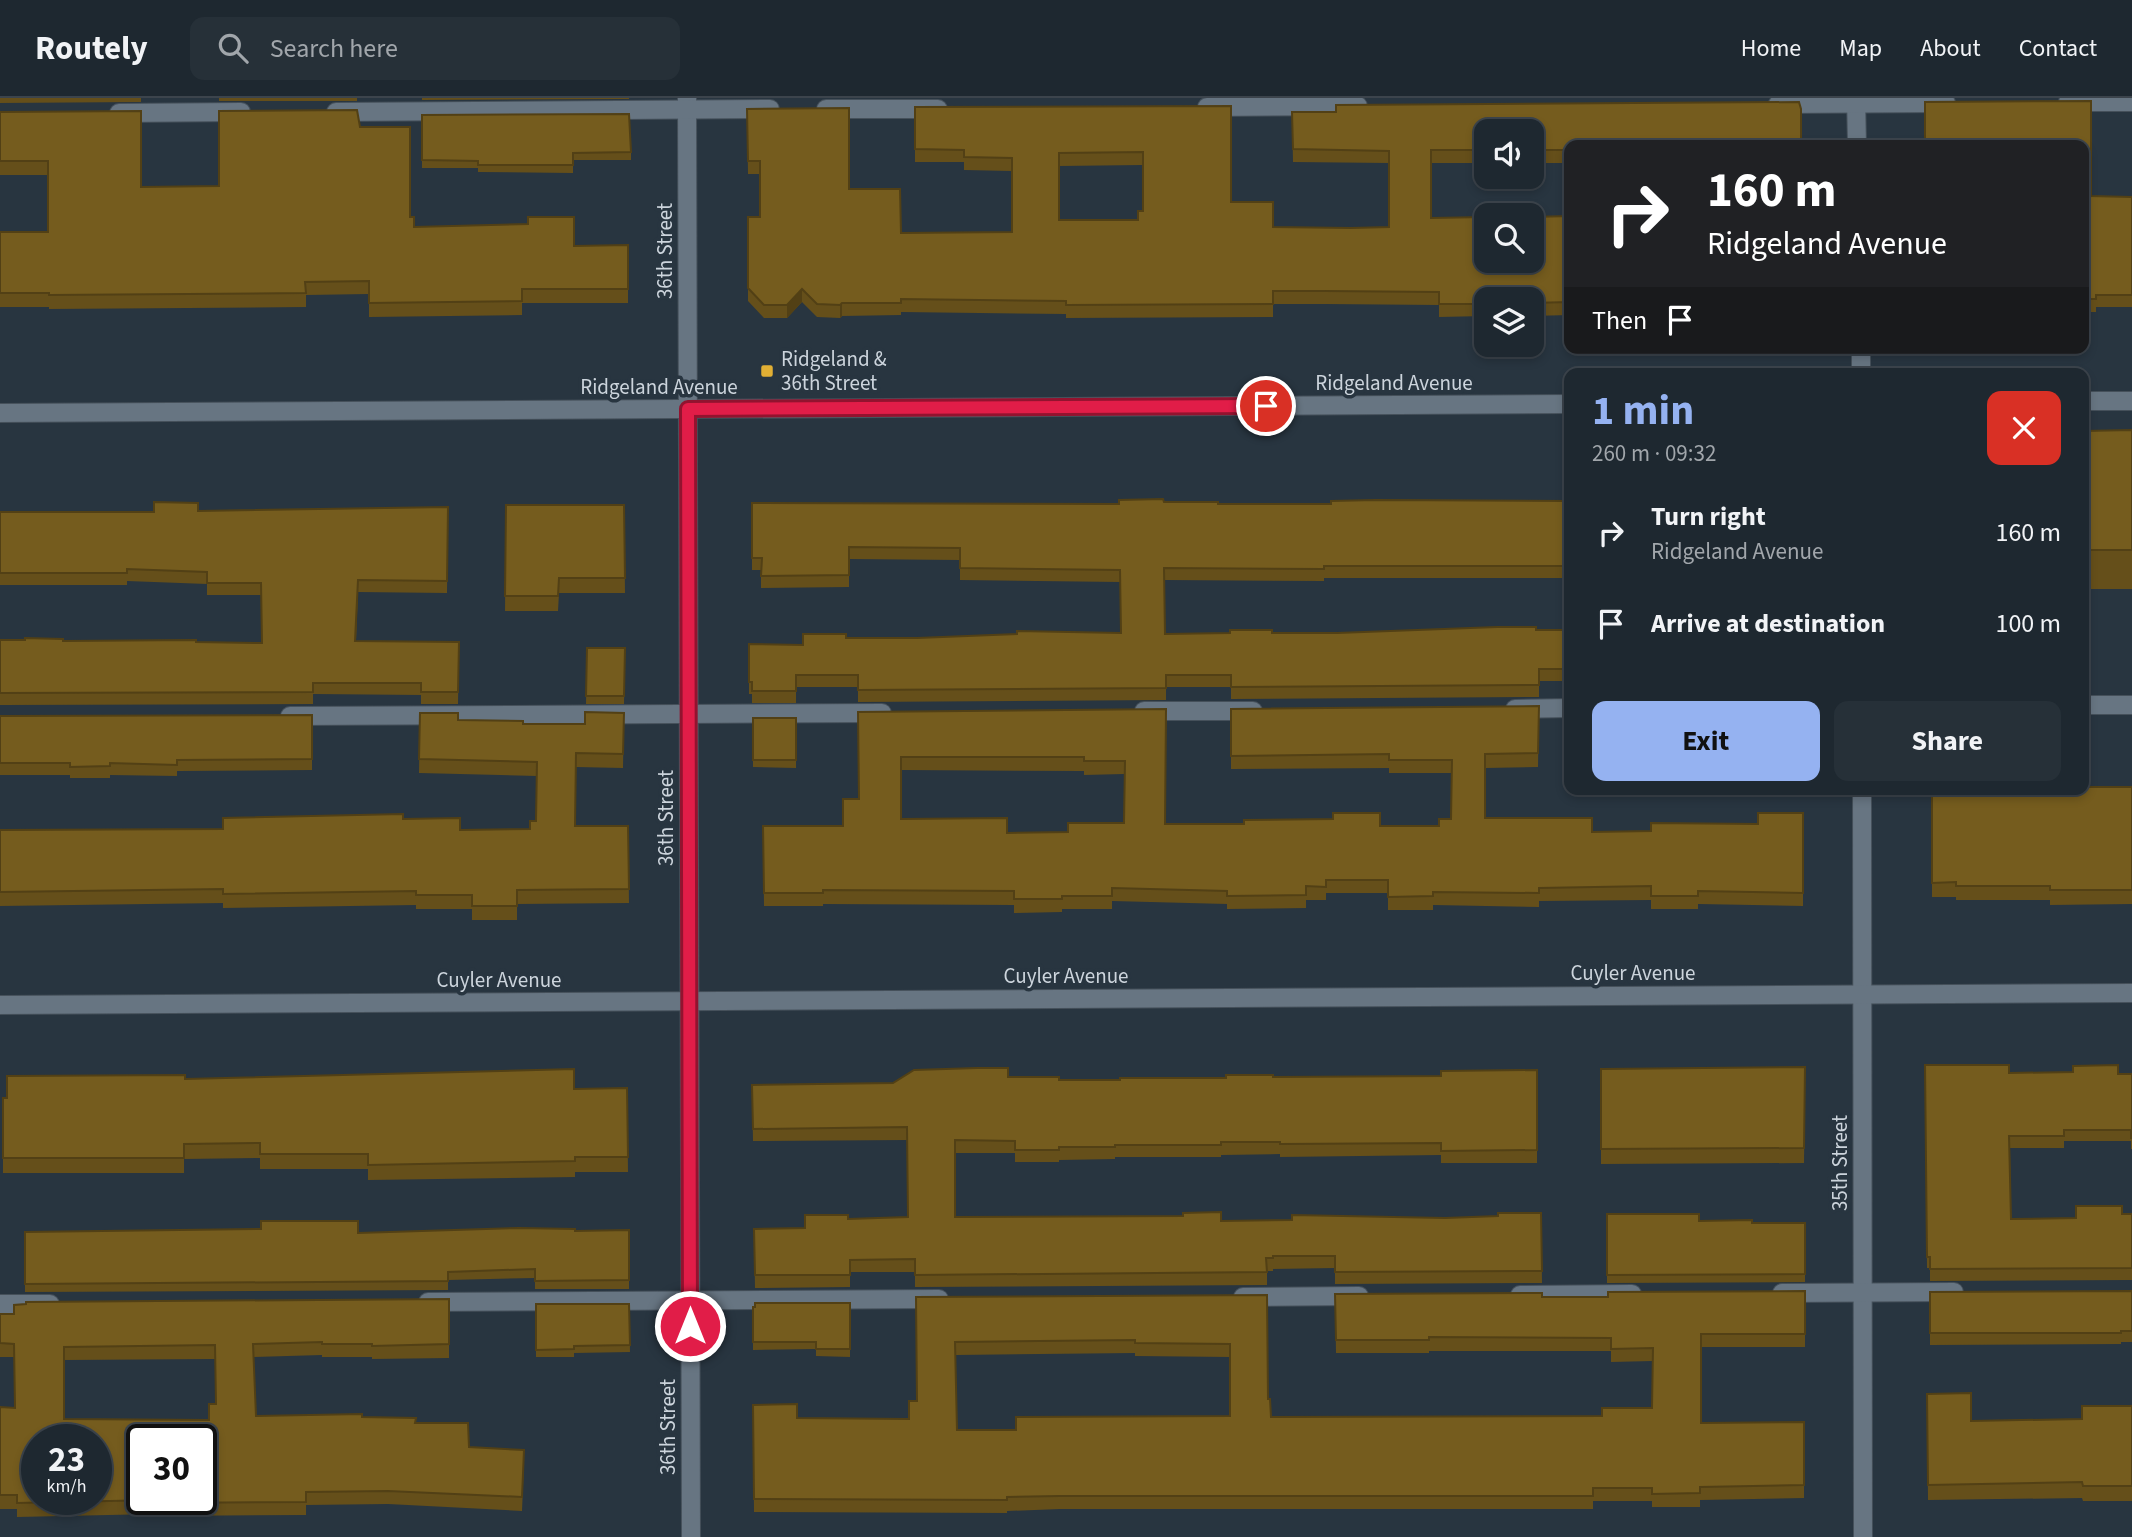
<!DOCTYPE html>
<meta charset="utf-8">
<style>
body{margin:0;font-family:"Source Sans 3",sans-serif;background:#263038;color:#f1f3f6;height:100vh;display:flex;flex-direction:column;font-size:26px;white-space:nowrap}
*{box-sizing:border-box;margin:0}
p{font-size:23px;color:#a1a6ab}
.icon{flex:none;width:38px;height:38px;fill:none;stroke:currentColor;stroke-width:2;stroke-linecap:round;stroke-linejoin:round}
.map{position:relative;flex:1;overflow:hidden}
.sheet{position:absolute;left:1564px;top:270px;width:525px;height:427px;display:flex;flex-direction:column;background:#1e2830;border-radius:14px;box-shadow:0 4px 10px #0003,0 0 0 2px #3c444c}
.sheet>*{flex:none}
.banner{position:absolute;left:1564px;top:42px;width:525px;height:214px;border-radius:14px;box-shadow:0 4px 10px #0003,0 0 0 2px #3c444c;background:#202124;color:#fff;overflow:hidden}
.controls{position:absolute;left:1474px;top:21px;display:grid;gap:14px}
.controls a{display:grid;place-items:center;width:70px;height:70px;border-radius:14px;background:#1e2830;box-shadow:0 4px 10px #0003,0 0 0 2px #3c444c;font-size:35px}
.speed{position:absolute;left:21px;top:1326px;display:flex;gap:14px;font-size:35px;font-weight:700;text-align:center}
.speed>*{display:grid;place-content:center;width:91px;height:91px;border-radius:50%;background:#1e2830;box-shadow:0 4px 10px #0003,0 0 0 2px #3c444c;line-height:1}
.speed small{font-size:18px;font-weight:400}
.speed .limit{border:4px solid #111;border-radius:10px;background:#fff;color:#111}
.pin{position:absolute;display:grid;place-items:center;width:60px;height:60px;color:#fff;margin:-30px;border:4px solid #fff;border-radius:50%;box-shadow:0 2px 7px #0007}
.me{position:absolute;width:77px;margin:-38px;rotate:0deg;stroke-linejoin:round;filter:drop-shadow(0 0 5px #0008)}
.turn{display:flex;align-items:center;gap:24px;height:147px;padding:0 28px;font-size:32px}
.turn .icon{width:91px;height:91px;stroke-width:2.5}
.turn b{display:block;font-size:49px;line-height:60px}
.then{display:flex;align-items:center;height:66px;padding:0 28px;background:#0003;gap:14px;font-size:26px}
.round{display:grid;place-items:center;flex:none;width:74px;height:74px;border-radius:14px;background:#263038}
.head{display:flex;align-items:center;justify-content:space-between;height:119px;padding:0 28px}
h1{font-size:42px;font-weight:700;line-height:52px;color:#95b2f1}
.action{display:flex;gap:14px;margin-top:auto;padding:14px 28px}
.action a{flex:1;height:80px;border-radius:14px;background:#95b2f1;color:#111;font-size:28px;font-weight:700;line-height:80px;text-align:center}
.action a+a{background:#263038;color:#f1f3f6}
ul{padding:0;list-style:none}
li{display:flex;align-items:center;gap:21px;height:91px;padding:0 28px}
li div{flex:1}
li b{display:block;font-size:26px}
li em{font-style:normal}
header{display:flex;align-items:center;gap:42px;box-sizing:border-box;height:98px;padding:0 35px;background:#1e2830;border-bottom:2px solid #3c444c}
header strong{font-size:33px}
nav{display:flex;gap:38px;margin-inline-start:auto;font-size:24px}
.search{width:490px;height:63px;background:#263038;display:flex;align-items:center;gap:18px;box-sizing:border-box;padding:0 24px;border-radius:14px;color:#a1a6ab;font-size:26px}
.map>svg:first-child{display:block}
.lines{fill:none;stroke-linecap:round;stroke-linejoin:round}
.minor-casing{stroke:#45505a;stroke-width:20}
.minor{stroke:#677582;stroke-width:18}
.wall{fill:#654f1a;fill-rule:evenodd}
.shaded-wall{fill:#524015}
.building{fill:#755c1e;stroke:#524015;stroke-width:2;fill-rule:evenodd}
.route-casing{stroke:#92132f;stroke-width:18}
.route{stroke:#e11d48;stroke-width:12}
.poi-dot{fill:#e1af34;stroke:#283540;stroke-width:2.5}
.labels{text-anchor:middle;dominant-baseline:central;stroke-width:7;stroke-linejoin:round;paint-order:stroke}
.street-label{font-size:21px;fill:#ccd4dc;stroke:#283540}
.poi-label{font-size:21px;fill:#ccd4dc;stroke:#283540;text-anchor:start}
</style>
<header>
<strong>Routely</strong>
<div class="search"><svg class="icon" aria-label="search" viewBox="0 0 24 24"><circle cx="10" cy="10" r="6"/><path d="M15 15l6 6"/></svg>Search here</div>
<nav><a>Home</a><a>Map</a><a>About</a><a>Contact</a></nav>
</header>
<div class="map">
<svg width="2132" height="1439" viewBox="0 0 2132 1439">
<rect width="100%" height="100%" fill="#283540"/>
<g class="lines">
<g class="minor-casing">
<g id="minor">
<polyline points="1856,0 1857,47"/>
<polyline points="687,1 691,1439"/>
<polyline points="2068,4 2132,4"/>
<polyline points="1778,6 1946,5"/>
<polyline points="1207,9 1358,8"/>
<polyline points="826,11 938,11"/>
<polyline points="336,14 770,11"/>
<polyline points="119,15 241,14"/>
<polyline points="1861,250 1861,275"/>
<polyline points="2084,303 2132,303"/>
<polyline points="0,315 1570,306"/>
<polyline points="2084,607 2132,607"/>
<polyline points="1515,611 1570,610"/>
<polyline points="1144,613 1253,613"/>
<polyline points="290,618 882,615"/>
<polyline points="1862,691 1863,1439"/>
<polyline points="0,907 2132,895"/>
<polyline points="1782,1195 1954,1194"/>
<polyline points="1520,1197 1632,1196"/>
<polyline points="1243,1199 1359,1198"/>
<polyline points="428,1204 939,1201"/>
<polyline points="0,1206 50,1206"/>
</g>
</g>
<use href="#minor" class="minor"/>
</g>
<g class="wall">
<polygon points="0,0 141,0 141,4 0,5"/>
<rect x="219" y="0" width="138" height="3"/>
<polygon points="422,0 629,0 629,1 422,2"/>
<polygon points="2091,3 2091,98 2132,99 2132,209 2096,209 2096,214 2084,214 2084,47 1925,47 1925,4"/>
<path d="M1799,4L1801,47H1570V65H1531V33H1486V65H1431V120L1570,118V217L1531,218V201H1486V218L1439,219V207L1325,206H1273V219L1066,220V216L901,214V217L842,218L840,220L817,219L802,204L787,220H764L748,203V119H760V76H748L747,11L849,91L901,135L1012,134V73L964,72V64H915V9L1231,8V104L1273,129L1351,130L1389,129V65L1293,64L1292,14ZM1143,67V113L1138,122H1059V68Z"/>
<polygon points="0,14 141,89 219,88 360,29 410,119 414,129 574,148 628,147 628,205 522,205 522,217 369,219 369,196 306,197 306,209 49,211 49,209 0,209 0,134 48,134 48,77 0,77"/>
<polygon points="422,17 631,54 631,62 573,62 573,75 478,74 478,70 422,70"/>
<polygon points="2132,332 2132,491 2084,491 2084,333"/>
<polygon points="1570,403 1570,480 1324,480 1324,483 1165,482 1165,536 1337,535 1570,532 1570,583 1539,583 1539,599 1231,601 1231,589 1166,589 1166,602 858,604 858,589 796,589 796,605 752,605 752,596 749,596 749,546 803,547 846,540 917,540 1120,535 1120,484 960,482 960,462 849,461 849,489 761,490 761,472 752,472 752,405 1119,406 1164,404 1218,406 1331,406"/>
<polygon points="506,407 624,407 625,495 559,495 558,513 505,513"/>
<polygon points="448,409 447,495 358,494 356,543 459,544 458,606 421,606 421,597 313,596 313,606 0,607 0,542 261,545 261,497 207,497 207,486 127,483 127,487 0,487 0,414 154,414"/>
<polygon points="587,550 625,550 624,606 586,606"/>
<path d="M1539,608L1538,669L1485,670V720L1592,734L1651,733L1758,726L1803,715V808L1698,806V811H1651V802L1539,803V809L1433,807V812H1388V795H1326V802H1306V810L1227,811V806L1112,803V811H1062V814L1014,815V807L823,806V808H764L763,728H843L859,701L858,614L1166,611L1165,726L1439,728L1451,721L1452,675H1389V670L1231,671V611ZM901,672L1084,673V677L1124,676V725L1068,734L1007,735L901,721Z"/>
<polygon points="420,615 458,622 523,626 585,626 624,615 623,670 576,669 575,728 628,728 629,805 517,806 517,822 472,822 472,811 416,811 416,807 223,810 223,805 0,808 0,732 223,731 403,721 460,732 530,731 536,723 537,678 419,675"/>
<polygon points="312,617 312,672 177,673 177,678 110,677 110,680 70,680 70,677 0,677 0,618"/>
<polygon points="753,620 796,620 796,670 753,669"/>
<polygon points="2132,689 2132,806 2050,807 2050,802 1956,802 1956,799 1932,799 1932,691"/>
<polygon points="1925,967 2009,975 2132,976 2132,1051 2131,1051 2131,1043 2064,1043 2064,1050 2010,1050 2011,1121 2076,1120 2132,1116 2132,1182 1930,1183 1930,1170 1927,1170"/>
<polygon points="1805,969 1804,1065 1601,1066 1601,971"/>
<polygon points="1537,972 1537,1065 1441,1065 1441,1057 1280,1059 1280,1056 1221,1057 1221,1059 1115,1059 1115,1061 1059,1062 1059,1064 1015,1064 1015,1055 955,1055 955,1119 1221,1123 1445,1120 1498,1118 1541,1115 1542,1185 1335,1186 1335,1170 1273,1171 1273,1173 1267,1173 1267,1187 915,1189 915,1174 850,1174 850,1189 755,1190 754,1131 805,1130 848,1121 908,1119 907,1042 753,1043 752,987 893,985 1008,979 1059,982 1441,978"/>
<polygon points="185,981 574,991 627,990 628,1074 575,1074 575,1079 368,1082 368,1071 260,1071 260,1060 184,1061 184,1075 3,1075 3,1000"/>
<polygon points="1607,1116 1699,1123 1752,1125 1805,1125 1805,1184 1607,1185"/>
<polygon points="629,1132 629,1191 535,1191 535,1180 448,1182 448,1192 25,1194 25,1134 358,1135"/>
<path d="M1805,1193V1249H1701V1325L1804,1324V1400L1700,1402V1409H1652V1403H1593V1411H1060L1007,1413V1415L754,1414L753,1307L797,1320L909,1321L917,1303L916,1199L1267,1197L1268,1301L1271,1319L1602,1318L1652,1310L1653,1263L1611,1264V1253H1429V1255H1336L1335,1196L1542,1199H1608ZM1135,1255V1258L1230,1259V1318L1016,1332H957L955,1257Z"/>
<polygon points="2132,1193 2132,1244 2121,1244 2121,1246 1930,1247 1930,1194"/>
<path d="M449,1201V1260L372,1261V1259H322V1257L253,1259L256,1318L362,1319L415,1325L469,1349L524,1365L522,1413L388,1406L306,1407V1417L155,1418V1416L17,1419V1411H0V1309L14,1310V1259H0V1216H14ZM215,1261V1306L209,1322L64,1321V1262Z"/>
<polygon points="850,1205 850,1259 816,1258 816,1251 753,1252 753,1209"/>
<polygon points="536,1206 629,1206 630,1254 574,1255 574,1259 536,1259"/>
<polygon points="1927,1296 1971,1323 2082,1321 2132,1308 2132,1403 2083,1403 2082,1400 1928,1402"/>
</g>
<g class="shaded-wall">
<polygon points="802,191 802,204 787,220 787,207"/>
<polygon points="842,205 842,218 840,220 840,207"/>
</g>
<g class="building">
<polygon points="2091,3 2091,98 2132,99 2132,197 2096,197 2096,201 2084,201 2084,47 1999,47 1999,44 1925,44 1925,4"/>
<path d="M1799,4L1801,11V47H1764V42L1668,43V47H1570V52H1531V33H1486V52H1431V120L1486,119V163H1531V119L1570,118V204L1531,205V201H1486V206H1439V194L1325,193H1273V206L1066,207V203L901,201V205H842L840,207L817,206L802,191L787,207H764L748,190V119H760V63H748L747,11L849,10V91H900L901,135L1012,134V60L964,59V52L915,51V9L1231,8V104H1273V129L1351,130L1389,129V53L1293,51L1292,14H1336V7ZM1143,54V113H1138V122H1059V55Z"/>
<polygon points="357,12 360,29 410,29 410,119 414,119 414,129 528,126 528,119 574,119 574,148 628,147 628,191 522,191 522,203 369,205 369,183 305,184 306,195 49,197 49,195 0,195 0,134 48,134 48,63 0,63 0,14 141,13 141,89 219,88 219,13"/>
<polygon points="629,16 631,54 573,55 573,67 478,67 478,63 422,62 422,17"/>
<polygon points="2132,332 2132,452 2084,452 2084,333"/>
<polygon points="1163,401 1164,404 1218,404 1218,406 1331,406 1331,403 1376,402 1570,403 1570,468 1324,468 1324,471 1164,470 1165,536 1230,535 1230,532 1272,532 1272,535 1337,535 1497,529 1536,529 1536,532 1570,532 1570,571 1539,571 1539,587 1231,589 1231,577 1166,577 1166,590 858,592 858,577 796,577 796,593 752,593 752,584 749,584 749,546 803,547 803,536 846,536 846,540 917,540 1017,536 1017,533 1121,535 1120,472 960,470 960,450 849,449 849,477 761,478 762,460 752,460 752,405 1119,406 1119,402"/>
<polygon points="154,404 198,405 198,413 448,409 447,483 358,482 355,543 459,544 458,594 421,594 421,585 313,585 313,594 0,595 0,542 25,542 25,540 63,541 63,543 196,542 196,544 262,545 261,485 207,485 207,474 127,471 127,475 0,475 0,414 154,414"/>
<polygon points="506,407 624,407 625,480 559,480 558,498 505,498"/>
<polygon points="587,550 625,550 624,598 586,598"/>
<path d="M1539,608L1538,655L1485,656V720H1592V734L1651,733V725L1758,726V715H1803V795L1698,793V798H1651V788L1539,790V795L1433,794V798L1388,799V782H1326V789L1306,788V797L1227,798V793L1112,790V798H1062V801H1014V793L823,792V795H764L763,728H843V701H859L858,614L1166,611L1165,726H1244V722L1333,721V715H1380V728H1439V721H1451L1452,662H1389V656L1231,658V611ZM901,659H1084V663H1125L1124,725H1068V734L1007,735V720L901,721Z"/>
<polygon points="585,614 624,615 623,656 576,655 575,728 628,728 629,791 517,792 517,808 472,808 472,797 416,797 416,793 223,796 223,791 0,794 0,732 223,731 223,720 403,716 403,721 460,720 460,732 530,731 530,723 536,723 537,664 419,661 420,615 458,615 458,622 523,623 523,626 585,626"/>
<polygon points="312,617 312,661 177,662 177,667 110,665 110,668 70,669 70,665 0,665 0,618"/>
<rect x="753" y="620" width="43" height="42"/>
<polygon points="2084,689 2132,689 2132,792 2050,792 2050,788 1956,788 1956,784 1932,785 1932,691 2084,691"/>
<polygon points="1925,967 2009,967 2009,975 2073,974 2073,968 2118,967 2118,976 2132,976 2132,1040 2131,1040 2131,1032 2064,1032 2064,1038 2009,1038 2011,1121 2076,1120 2076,1108 2122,1108 2122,1116 2132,1116 2132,1170 1930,1171 1930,1159 1927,1159"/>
<polygon points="1805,969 1804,1050 1601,1051 1601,971"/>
<polygon points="977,970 1008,970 1008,979 1059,979 1059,982 1120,982 1120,980 1226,980 1226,977 1273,977 1273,979 1441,978 1441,973 1537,972 1537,1052 1441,1053 1441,1045 1280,1046 1280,1044 1221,1044 1221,1047 1115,1047 1115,1049 1059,1049 1059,1052 1015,1052 1015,1043 955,1042 955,1119 1183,1118 1183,1115 1221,1114 1221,1123 1292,1122 1292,1117 1445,1120 1498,1118 1498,1115 1541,1115 1542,1173 1335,1174 1335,1158 1273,1158 1273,1160 1266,1160 1267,1174 915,1177 915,1161 850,1162 850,1177 755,1177 754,1131 805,1130 805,1117 848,1117 848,1121 908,1119 907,1029 753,1031 752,987 893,985 914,972"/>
<polygon points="574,971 574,991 627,990 628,1059 575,1059 575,1063 368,1067 368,1056 260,1056 260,1045 184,1046 184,1060 3,1060 3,1000 7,1000 7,978 185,977 185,981"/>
<polygon points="1607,1116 1699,1116 1699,1123 1752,1122 1752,1125 1805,1125 1805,1176 1607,1177"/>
<polygon points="261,1123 358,1123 358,1135 519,1130 575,1131 575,1133 629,1132 629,1182 535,1183 535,1171 448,1174 448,1183 25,1186 25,1134 261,1131"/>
<path d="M1805,1193V1236H1701V1325L1804,1324V1387L1700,1389V1395L1652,1396V1390H1593V1398H1060L1007,1399V1402L754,1401L753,1307L797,1306V1320L909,1321V1303H917L916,1199L1267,1197L1268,1301H1270L1271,1319L1602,1318V1310H1652L1653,1250L1611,1251V1240L1429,1239V1242H1336L1335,1196L1542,1195V1199H1608V1194ZM1135,1242V1245L1230,1246V1318L1016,1319V1332H957L955,1244Z"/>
<polygon points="2132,1193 2132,1233 2121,1233 2121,1235 1930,1235 1930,1194"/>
<path d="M449,1201V1246L372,1248V1246H322V1244L253,1246L256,1318L362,1316V1319L416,1320L415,1325H468L469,1349L524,1352L522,1399L388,1393L306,1394V1404L155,1405V1402L17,1405V1397H0V1309L15,1310L14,1246L0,1245V1216H14V1207L26,1206V1204ZM215,1247L216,1306H209V1322L64,1321V1249ZM37,1342H96V1402H37ZM142,1342H201V1402H142Z"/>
<polygon points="755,1205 850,1205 850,1251 816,1251 816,1244 753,1244 753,1209 755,1209"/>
<polygon points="536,1206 629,1206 630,1247 574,1248 574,1251 536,1252"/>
<polygon points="1971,1295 1971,1323 2082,1321 2082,1308 2132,1308 2132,1388 2083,1388 2082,1384 1928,1387 1927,1296"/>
</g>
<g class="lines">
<g class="route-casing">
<polyline id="route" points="690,1228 688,311 1266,308"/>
</g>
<use href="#route" class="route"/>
</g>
<rect class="poi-dot" x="760" y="266" width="14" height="14" rx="3.5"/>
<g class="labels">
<g class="street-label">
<text transform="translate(665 153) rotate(-90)">36th Street</text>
<text x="1394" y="285">Ridgeland Avenue</text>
<text x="659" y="289">Ridgeland Avenue</text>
<text transform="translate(666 720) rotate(-90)">36th Street</text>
<text x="1633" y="875">Cuyler Avenue</text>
<text x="1066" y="878">Cuyler Avenue</text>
<text x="499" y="882">Cuyler Avenue</text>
<text transform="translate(1840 1065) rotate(-90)">35th Street</text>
<text transform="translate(668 1329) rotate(-90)">36th Street</text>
</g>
<g class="poi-label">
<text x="781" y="261">Ridgeland &amp;<tspan x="781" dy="24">36th Street</tspan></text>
</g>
</g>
</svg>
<div class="controls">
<a><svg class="icon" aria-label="sound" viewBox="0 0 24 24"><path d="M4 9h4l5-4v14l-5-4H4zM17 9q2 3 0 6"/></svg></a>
<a><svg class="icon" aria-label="search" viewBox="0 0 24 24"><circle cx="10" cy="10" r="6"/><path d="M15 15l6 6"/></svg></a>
<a><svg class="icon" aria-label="layers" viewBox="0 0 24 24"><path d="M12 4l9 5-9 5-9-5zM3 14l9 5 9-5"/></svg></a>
</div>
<div class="speed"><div>23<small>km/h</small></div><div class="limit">30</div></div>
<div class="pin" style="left:1266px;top:308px;background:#d93025"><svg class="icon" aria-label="arrive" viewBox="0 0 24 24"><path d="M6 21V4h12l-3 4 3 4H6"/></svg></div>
<svg class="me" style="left:690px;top:1228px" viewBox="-20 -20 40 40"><circle r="17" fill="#e11d48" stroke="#fff" stroke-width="3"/><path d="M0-11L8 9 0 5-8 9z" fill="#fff"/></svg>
<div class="banner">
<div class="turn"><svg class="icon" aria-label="right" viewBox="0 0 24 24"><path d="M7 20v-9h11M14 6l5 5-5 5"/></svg><div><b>160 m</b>Ridgeland Avenue</div></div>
<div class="then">Then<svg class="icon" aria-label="arrive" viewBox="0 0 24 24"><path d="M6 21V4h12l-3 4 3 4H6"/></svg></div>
</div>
<section class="sheet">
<div class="head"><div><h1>1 min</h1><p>260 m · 09:32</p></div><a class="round" style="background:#d93025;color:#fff"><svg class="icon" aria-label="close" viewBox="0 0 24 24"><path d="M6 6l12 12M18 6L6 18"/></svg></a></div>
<ul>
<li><svg class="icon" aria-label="right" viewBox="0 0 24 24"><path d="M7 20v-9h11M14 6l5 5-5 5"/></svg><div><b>Turn right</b><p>Ridgeland Avenue</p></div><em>160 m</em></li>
<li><svg class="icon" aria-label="arrive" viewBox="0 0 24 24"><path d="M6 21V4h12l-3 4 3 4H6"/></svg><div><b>Arrive at destination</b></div><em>100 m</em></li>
</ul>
<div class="action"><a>Exit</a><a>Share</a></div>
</section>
</div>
